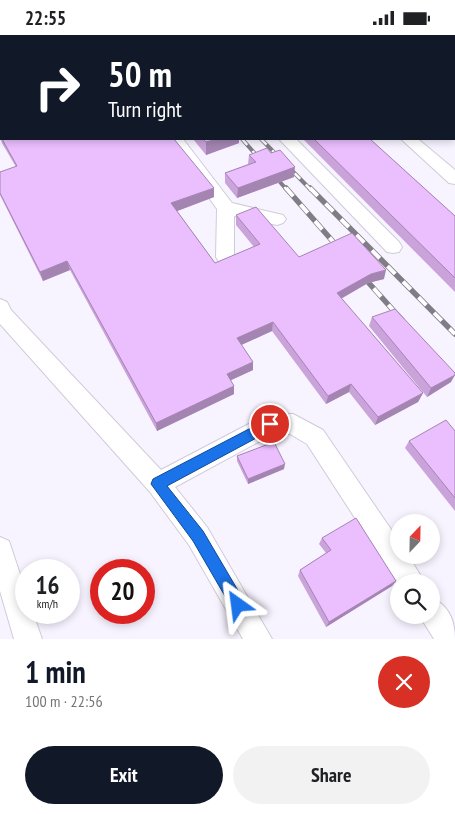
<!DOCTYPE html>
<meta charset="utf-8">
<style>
body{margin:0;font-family:"PT Sans Narrow",sans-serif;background:#f2f2f2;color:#202124;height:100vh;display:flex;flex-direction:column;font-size:19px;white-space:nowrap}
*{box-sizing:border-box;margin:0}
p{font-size:16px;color:#757577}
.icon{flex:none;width:28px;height:28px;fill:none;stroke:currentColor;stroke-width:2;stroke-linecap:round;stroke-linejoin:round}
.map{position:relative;height:604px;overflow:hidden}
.panel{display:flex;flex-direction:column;background:#fff;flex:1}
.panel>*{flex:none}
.hud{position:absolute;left:0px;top:0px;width:455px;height:105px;box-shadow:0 2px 8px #0003;background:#111827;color:#fff;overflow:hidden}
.needle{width:32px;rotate:22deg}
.controls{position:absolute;left:390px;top:479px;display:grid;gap:10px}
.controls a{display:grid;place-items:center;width:50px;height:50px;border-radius:50%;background:#fff;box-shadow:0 2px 8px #0003;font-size:25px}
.speed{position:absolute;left:15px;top:524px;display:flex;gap:10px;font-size:25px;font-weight:700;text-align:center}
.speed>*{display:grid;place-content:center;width:65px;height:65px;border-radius:50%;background:#fff;box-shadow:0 2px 8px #0003;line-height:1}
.speed small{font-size:12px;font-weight:400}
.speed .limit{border:8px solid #d22;background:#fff;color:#111}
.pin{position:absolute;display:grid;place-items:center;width:42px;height:42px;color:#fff;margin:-21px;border:2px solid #fff;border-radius:50%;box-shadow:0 1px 5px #0007}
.me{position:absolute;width:55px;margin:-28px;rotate:329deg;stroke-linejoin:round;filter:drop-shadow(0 0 4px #0008)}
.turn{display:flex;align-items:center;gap:18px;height:105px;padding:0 25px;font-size:22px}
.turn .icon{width:65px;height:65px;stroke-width:2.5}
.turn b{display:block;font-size:35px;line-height:42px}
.round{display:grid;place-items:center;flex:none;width:52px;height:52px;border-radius:26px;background:#f2f2f2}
.summary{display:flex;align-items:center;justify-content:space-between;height:85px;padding:0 25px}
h1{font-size:30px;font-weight:700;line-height:38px;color:#111827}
.cta{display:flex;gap:10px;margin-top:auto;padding:10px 25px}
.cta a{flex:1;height:58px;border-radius:30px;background:#111827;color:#fff;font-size:20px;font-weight:700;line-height:58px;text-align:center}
.cta a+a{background:#f2f2f2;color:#202124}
.status{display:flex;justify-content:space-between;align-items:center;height:35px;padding:0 25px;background:#fff;direction:ltr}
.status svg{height:14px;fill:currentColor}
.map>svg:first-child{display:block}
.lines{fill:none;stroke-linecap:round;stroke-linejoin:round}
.minor-casing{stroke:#d0cbd9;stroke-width:2}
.minor{fill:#fff;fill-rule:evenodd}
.rail-far1-casing{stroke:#807d86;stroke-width:4}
.rail-casing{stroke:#807d86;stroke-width:5.5}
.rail-far1{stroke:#fff;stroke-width:2.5;stroke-dasharray:8;stroke-linecap:butt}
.rail{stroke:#fff;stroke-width:4;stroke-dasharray:11;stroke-linecap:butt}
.wall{fill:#caa3da}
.shaded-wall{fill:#a485b2}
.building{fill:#ebbefe;stroke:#a485b2}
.route{fill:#1a73e8;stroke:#114b97}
</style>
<div class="status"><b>22:55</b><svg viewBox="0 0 49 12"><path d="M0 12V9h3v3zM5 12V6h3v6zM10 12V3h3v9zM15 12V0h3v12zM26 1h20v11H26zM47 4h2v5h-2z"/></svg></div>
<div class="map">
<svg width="455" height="604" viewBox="0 0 455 604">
<rect width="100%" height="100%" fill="#f7f3ff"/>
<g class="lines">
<g class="minor-casing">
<g id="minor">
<rect x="179" y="0" width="13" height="1"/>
<rect x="282" y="0" width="13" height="1"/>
<rect x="0" y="50" width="1" height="8"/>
<polygon points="1,89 1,99 0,100 0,90"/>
<polygon points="167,104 183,104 232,168 283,180 286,184 283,188 277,190 234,181 234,222 231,227 225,229 219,227 216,222 217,174"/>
<polygon points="279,104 296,104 399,207 402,212 399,217 393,218 387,217"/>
<polygon points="401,104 418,104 455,135 455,149 449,148"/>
<polygon points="0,264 7,267 11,275 161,435 262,382 270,379 293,379 323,395 399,506 399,520 408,520 425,548 399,548 399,551 307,409 290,399 273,399 175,452 207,492 272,604 243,604 189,510 150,457 0,289"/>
<polygon points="0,502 9,506 26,557 26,578 33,578 42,604 14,604 0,556"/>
<path d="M431,563C449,570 455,586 455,604H434L419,580H431Z"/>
</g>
</g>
<use href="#minor" class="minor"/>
<g class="rail-far1-casing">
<g id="rail-far1">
<polyline points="163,0 165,1"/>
<polyline points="362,0 364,1"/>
<polyline points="375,0 377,1"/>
<polyline points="242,104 287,155"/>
<polyline points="261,104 311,155"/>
</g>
</g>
<g class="rail-casing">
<g id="rail">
<polyline points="286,153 343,218"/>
<polyline points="310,153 455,299"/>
<polyline points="359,237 402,285"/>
</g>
</g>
<use href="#rail-far1" class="rail-far1"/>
<use href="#rail" class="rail"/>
</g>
<g class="wall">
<polygon points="200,0 257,0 259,1 201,1"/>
<polygon points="1,97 1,104 174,104 214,162 177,176 215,228 254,212 236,190 236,180 299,222 384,244 368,248 341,264 423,358 418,367 375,390 349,357 326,369 272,296 241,310 253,327 253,335 231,345 234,359 157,396 70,235 43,246 0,160 0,137 16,132 2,108 0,101 0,98"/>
<polygon points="193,104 239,104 239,108 206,120"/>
<polygon points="303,104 370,104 455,181 455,257"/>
<polygon points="249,120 294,142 237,163 225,148 225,138 248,129"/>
<polygon points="372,282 451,347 427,362 369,291"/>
<polygon points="455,396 455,476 405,413 409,406"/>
<polygon points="237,421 284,434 248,449 237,426"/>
<polygon points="322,503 396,546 392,551 326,592 298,541 300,535 326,518 319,509"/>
</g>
<g class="shaded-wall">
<polygon points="69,0 103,0 99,1 65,1"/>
<rect x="0" y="14" width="1" height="10"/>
<polygon points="217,104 239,104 239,108 206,120 206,107"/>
<polygon points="295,132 294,142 237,163 238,153"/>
<polygon points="214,153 214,162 172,178 171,168"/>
<polygon points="67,226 70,235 43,246 40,237"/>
<polygon points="386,235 384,244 368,248 335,267 337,258 371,239"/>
<polygon points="273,287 272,296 237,312 237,303"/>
<polygon points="253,327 253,335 227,347 227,339"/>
<polygon points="455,340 451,347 427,362 431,353"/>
<polygon points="351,349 349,357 326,369 328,361"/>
<polygon points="234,351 234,359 157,396 156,388"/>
<polygon points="423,358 418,367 375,390 378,382"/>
<polygon points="285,429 284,434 248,449 248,444"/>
<polygon points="396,546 392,551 326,592 329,587"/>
</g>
<g class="building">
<polygon points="0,0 10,0 11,1 1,1 1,14 0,14"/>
<polygon points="57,0 69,0 65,1 58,1"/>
<polygon points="209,0 257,0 259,1 210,1"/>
<polygon points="2,104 174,104 214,153 171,168 215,228 260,209 236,180 256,172 299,222 352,198 386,235 371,239 337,258 423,358 378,382 351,349 328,361 273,287 237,303 253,327 227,339 234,351 156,388 67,226 40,237 0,158 0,137 17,131"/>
<polygon points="203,104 217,104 206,107"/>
<polygon points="314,104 370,104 455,181 455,243"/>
<polygon points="267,113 271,118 280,115 295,132 238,153 225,138 256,127 249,120"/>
<polygon points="395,274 455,338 455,340 431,353 372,282"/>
<polygon points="446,385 455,396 455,463 409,406"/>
<polygon points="274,407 285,429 248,444 237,421"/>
<polygon points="356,483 396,546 329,587 300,535 331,515 322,503"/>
</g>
<polygon class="route" points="270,383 275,385 277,389 275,393 167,451 203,496 243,564 245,570 243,575 238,577 233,575 193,506 151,449 153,444"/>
</svg>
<div class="controls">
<a><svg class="needle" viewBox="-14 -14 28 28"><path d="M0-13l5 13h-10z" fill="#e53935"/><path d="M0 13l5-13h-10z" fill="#757577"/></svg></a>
<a><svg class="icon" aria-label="search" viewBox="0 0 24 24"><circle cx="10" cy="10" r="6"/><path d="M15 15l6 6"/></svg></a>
</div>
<div class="speed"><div>16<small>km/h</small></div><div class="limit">20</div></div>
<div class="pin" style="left:270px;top:389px;background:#d93025"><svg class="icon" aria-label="arrive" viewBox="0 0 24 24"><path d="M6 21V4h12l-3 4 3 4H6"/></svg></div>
<svg class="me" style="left:238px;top:570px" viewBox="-20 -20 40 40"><path d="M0-17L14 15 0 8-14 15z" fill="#1a73e8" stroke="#fff" stroke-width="4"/></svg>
<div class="hud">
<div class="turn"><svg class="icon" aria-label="right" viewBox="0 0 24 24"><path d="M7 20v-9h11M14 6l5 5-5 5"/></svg><div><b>50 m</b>Turn right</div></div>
</div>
</div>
<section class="panel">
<div class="summary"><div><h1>1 min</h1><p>100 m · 22:56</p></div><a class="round" style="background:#d93025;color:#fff"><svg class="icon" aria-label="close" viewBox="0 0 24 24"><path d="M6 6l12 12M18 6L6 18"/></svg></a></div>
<div class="cta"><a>Exit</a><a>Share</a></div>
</section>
